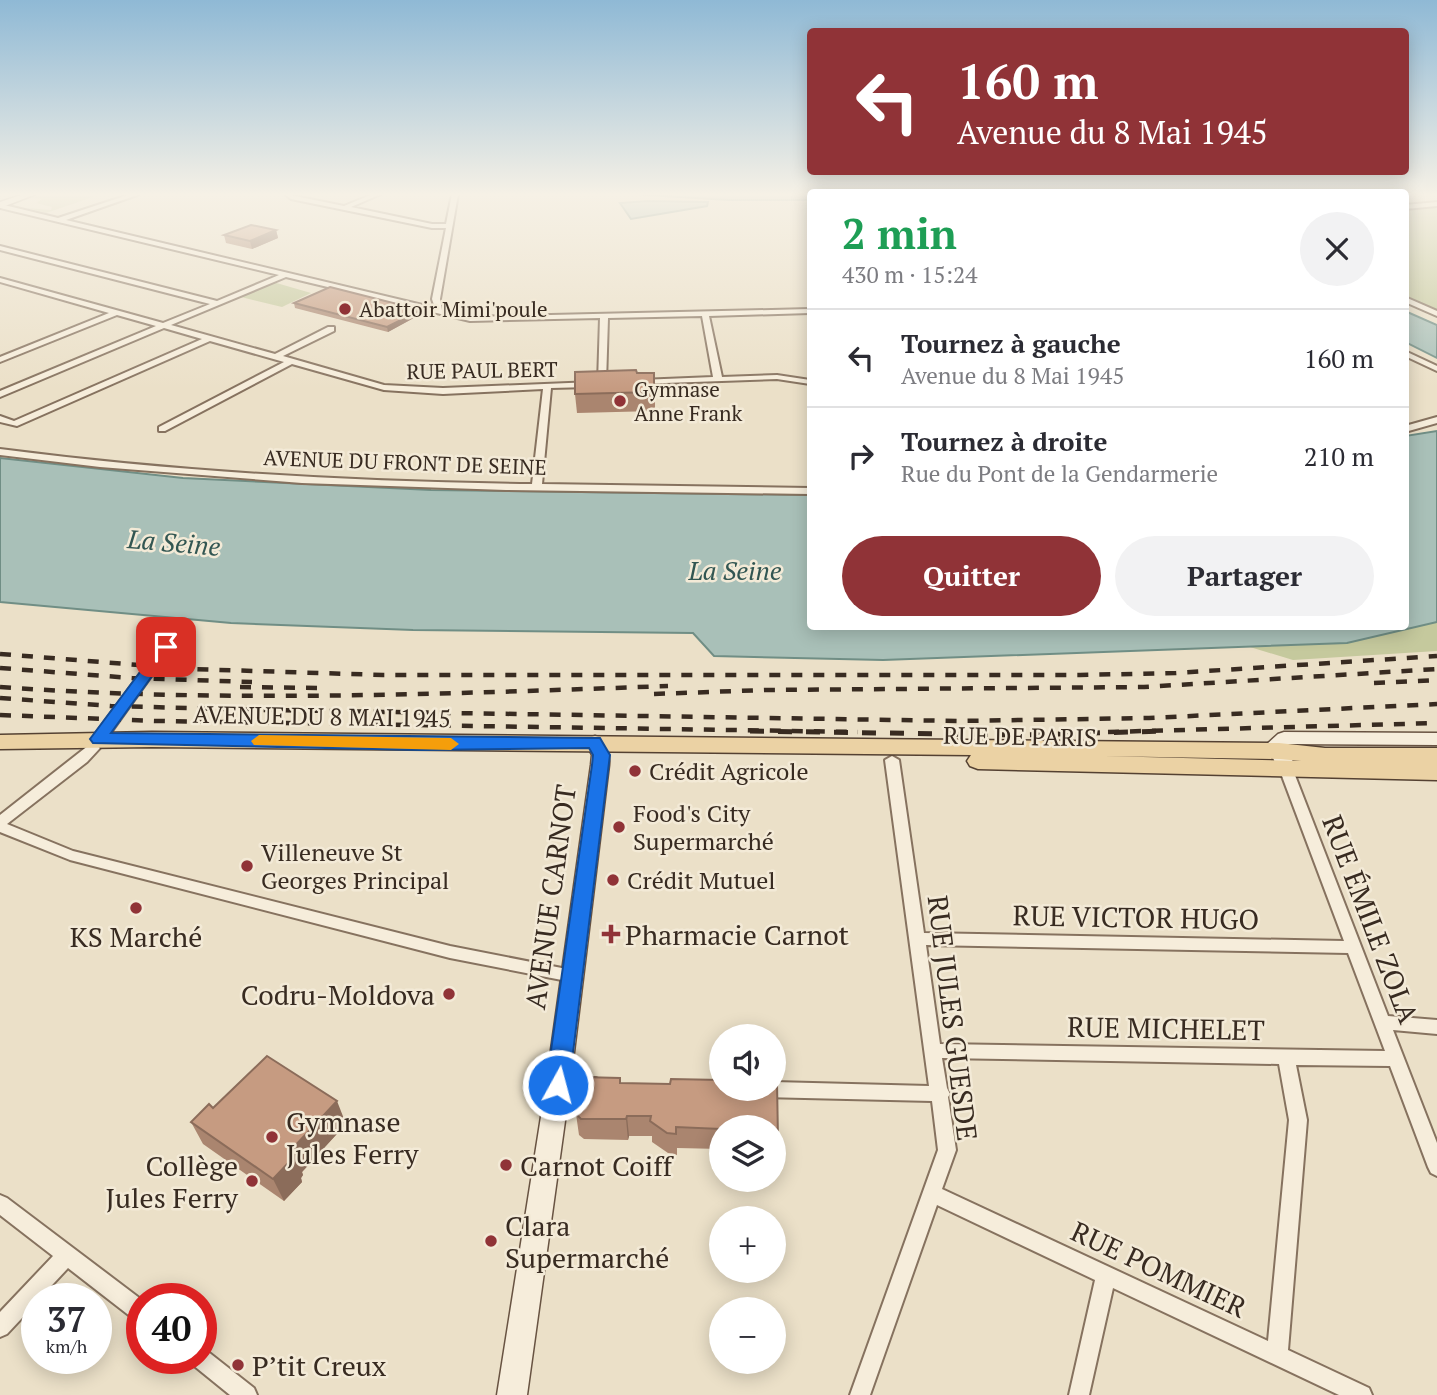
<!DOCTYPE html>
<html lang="fr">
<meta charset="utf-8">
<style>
body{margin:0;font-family:"PT Serif",serif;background:#f2f2f3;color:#2b2b33;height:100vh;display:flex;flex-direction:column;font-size:26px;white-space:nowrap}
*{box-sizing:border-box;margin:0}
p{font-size:23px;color:#7c7c81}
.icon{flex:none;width:38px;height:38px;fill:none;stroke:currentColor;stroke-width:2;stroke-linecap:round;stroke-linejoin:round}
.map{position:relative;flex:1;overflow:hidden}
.drawer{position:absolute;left:807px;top:189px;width:602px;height:441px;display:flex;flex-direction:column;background:#fff;border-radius:7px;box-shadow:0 4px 18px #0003}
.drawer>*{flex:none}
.guide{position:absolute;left:807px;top:28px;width:602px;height:147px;border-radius:7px;box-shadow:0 4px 18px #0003;background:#903337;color:#fff;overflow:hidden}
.tools{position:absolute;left:709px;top:1024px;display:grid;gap:14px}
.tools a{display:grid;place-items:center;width:77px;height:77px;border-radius:50%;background:#fff;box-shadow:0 4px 18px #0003;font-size:35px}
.speed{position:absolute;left:21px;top:1283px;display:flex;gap:14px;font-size:35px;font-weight:700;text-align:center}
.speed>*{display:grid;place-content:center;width:91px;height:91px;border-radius:50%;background:#fff;box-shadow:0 4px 18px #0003;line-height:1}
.speed small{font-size:18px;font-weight:400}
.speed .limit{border:10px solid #d22;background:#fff;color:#111}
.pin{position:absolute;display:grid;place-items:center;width:60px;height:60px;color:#fff;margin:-30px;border-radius:14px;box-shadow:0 4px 10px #0006}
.me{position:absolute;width:77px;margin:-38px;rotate:7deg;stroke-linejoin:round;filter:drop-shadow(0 0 5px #0008)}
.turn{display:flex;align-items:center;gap:24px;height:147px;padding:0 35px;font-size:32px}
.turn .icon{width:91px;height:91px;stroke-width:2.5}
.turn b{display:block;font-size:49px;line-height:60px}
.round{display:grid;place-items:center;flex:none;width:74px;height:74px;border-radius:37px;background:#f2f2f3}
.head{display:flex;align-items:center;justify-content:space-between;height:119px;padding:0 35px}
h1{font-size:42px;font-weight:700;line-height:52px;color:#1e9e55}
.action{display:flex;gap:14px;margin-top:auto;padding:14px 35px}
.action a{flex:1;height:80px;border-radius:42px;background:#903337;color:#fff;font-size:28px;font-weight:700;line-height:80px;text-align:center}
.action a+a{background:#f2f2f3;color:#2b2b33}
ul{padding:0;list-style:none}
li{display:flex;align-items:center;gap:21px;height:98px;padding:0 35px;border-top:2px solid #e1e1e2}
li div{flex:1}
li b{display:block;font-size:26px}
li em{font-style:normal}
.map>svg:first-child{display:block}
.green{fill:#c5c99d}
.water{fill:#a9c0b8;stroke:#708e85;stroke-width:2}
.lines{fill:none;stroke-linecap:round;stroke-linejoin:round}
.street-casing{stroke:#86725f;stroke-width:4}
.secondary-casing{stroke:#685342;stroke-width:3}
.primary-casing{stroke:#544132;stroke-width:3}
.street{fill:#f6eddb;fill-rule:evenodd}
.secondary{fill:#f6eddb;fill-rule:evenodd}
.primary{fill:#ebd2a4;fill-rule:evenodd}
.rail-far1{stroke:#382b21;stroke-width:4.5;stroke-dasharray:11 11;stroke-linecap:butt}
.rail{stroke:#382b21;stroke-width:5;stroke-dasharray:14 14;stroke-linecap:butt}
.wall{fill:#aa856f}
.shaded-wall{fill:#8b6c5a}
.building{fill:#c69b81;stroke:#8b6c5a;stroke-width:2}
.route{fill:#1a73e8;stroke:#114b97;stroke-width:2}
.slow{fill:#f59e0b}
.poi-dot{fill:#903337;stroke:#f3ead7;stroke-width:2.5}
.labels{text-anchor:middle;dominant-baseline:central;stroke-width:5;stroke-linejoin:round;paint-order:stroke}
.far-poi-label{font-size:21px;fill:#382b21;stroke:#f3ead7;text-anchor:start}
.far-street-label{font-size:21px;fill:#382b21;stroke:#f3ead7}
.street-label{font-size:24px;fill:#382b21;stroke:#f3ead7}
.poi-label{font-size:24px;fill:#382b21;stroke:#f3ead7;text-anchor:start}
.water-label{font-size:26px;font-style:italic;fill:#325652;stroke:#f3ead7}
.near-street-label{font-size:28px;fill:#382b21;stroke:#f3ead7}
.near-poi-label{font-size:28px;fill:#382b21;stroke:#f3ead7;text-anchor:start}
</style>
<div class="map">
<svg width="1437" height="1395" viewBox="0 0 1437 1395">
<rect width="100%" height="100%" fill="#ebe0c8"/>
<g class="green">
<polygon points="45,194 78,194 93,197 46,213 27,208 51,210 52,207 36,203 42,199 31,198"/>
<polygon points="1437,207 1437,311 1405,297 1405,210"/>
<polygon points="273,282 311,293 282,307 241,297"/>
<polygon points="1437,622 1437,651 1293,660 1250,647 1347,643"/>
</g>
<g class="water">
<polygon points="632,194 810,194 810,200 728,200"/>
<polygon points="647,201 708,202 707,206 631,219 620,203"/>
<polygon points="1405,311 1437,325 1437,358 1405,342"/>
<polygon points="1437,431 1437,622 1347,643 883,660 714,656 693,633 413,630 231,623 0,602 0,458 183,478 431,490 810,495 810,626 1405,626 1405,436"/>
</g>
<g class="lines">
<g class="street-casing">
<g id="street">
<path d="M131,194H140L66,220L435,308L432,299L446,228H432L291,199L285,194L344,206L373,194H381L351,207L432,224H446L452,194H458L440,299L442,310L470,317L810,309V313L709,316L722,377L777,375L810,380V384L777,379L637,384V380H640L713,377L702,316L608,318L606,383L602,385L598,383L600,318L470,321L286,277L171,325L275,354L328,327H334V331L283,356L384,385L443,388L593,382L594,384L590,387L551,388L542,484L810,488V494L506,490L302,483L100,467L0,455V449C177,472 354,482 532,484L543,389L443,394L384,390L292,364L165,431H159V427L284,362L210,341L17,426L0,422V416L14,421L202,339L164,328L0,397V391L156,326L117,315L0,362V357L109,313L0,282V278L163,323L210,304L0,250V246L217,301L279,275L0,208V204L58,218Z"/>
<polygon points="1437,202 1437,206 1405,209 1405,205"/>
<polygon points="1405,297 1437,311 1437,316 1405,302"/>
<polygon points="1405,351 1437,366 1437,371 1405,356"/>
<polygon points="1437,417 1437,423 1405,432 1405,426"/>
<polygon points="166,643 172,647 104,742 94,742 93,739 94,736 162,644"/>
<polygon points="94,744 100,748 87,762 7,824 73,851 450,946 572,970 578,971 580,976 578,981 572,982 450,958 70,860 0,832 0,815 89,745"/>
<path d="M892,756L899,760L924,933L1344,941L1279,768L1281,765H1291L1388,1016L1437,1020V1034L1393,1030L1437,1143V1176L1431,1173L1428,1167L1390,1066L1296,1065L1307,1120L1288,1350L1369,1388L1372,1395H1339L1113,1288L1089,1395H1069L1095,1280L937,1205L870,1395H850L938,1150L932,1101L761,1097L755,1094L752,1089L774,1088V1082L929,1086L885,760ZM926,945L1348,953L1385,1051L940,1044ZM942,1058L1279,1064L1289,1120L1268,1341L942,1189L956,1150L948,1097L950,1094L947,1088Z"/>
<path d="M558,1077L596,1078L602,1081L605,1086L602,1091C589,1096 565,1095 552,1090L549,1085L552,1080Z"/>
<polygon points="0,1195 7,1198 142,1300 142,1323 135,1320 68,1268 40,1298 37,1298 37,1302 7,1334 0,1337 0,1312 53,1256 0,1215"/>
<polygon points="201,1348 207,1351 254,1388 257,1395 230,1395 193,1365 190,1358 201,1358"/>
</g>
</g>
<g class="secondary-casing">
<g id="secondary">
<polygon points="24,194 36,194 0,208 0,202"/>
<polygon points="1284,732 1437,733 1437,745 1288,744 1286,746 1293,762 1291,767 1277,767 1267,744 1278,734"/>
<path d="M595,736L601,738C607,747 610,754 609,765L570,1085L527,1395H497L546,1085L591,765L592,755L586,742L589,738Z"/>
</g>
</g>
<g class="primary-casing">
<path id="primary" d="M152,732L1279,743L1325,748H1437V764H1411H1437V780L978,769L970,766L967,761L971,755L152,747L0,749V735ZM1103,756L1279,759L1301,761Z"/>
</g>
<use href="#street" class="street"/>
<use href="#secondary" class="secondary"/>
<use href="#primary" class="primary"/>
<g class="rail-far1">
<polyline points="0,654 190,669 383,675 1080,675 1176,673 1437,656"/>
<polyline points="0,668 132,678 252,682"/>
<polyline points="1374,683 1437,680"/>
<path d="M0,687C223,703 445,694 668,686"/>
<polyline points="240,687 317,688"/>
<polyline points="654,694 765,690 1144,687 1437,669"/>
<polyline points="0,698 111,706 264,710 959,721 1149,718 1437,704"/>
<polyline points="0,715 157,721 858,732"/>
<polyline points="1108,732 1437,723"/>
</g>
<polyline class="rail" points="750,731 1017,735 1169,731"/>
</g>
<g class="wall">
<polygon points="276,230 278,238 252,249 226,243 224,235"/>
<polygon points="294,303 421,310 421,314 388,332 295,308"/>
<polygon points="637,373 655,392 655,411 577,413 575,394"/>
<polygon points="581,1077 620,1078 621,1083 670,1084 671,1079 721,1080 721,1088 774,1088 774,1082 777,1082 778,1140 777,1161 774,1160 774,1127 721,1127 721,1149 677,1148 677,1155 668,1153 652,1142 652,1136 629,1136 628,1140 584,1139 579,1135 576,1114"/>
<polygon points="213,1108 346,1124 302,1172 303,1175 301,1178 302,1182 284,1201 203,1144 191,1122"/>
</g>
<g class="shaded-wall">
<polygon points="276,230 278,238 252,249 250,241"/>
<polygon points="421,310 421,314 388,332 387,327"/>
<polygon points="337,1101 346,1124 302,1172 303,1175 301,1178 302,1182 284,1201 273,1179 289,1157 290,1151"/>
<polygon points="627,1116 629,1136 628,1140 626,1119"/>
</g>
<g class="building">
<polygon points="251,225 276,230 250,241 224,235"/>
<polygon points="330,287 421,310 387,327 294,303"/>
<polygon points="636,370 637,373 654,373 654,392 575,394 575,372"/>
<polygon points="267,1056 337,1101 290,1151 293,1153 289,1157 292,1159 273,1179 191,1122 209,1104 213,1108"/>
<polygon points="581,1077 620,1078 620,1083 670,1084 671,1079 721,1080 721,1088 774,1088 774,1082 777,1082 778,1140 774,1140 774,1127 721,1127 721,1129 676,1127 676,1134 667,1133 650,1121 651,1116 627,1116 626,1119 581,1119 576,1114"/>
</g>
<linearGradient id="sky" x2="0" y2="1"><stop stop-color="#8fb9d5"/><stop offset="0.5" stop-color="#f6f1e6"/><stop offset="1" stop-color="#f6f1e6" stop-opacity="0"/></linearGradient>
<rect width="1437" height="389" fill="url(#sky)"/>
<polygon class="route" points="166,642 173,647 111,733 600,738 610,755 569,1085 565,1092 558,1095 550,1092 546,1085 592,765 593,755 589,748 422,750 93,743 90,739 93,735 161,644"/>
<polygon class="slow" points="259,735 451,738 459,744 451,750 254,745 251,741"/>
<g class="poi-dot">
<circle cx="345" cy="309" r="7"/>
<circle cx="620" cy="401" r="7"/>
<circle cx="635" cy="771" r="7"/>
<circle cx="619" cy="827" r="7"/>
<circle cx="247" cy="866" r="7"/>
<circle cx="613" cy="880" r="7"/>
<circle cx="136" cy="908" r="7"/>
<path d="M607.5 923.5h7v7h7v7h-7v7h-7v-7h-7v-7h7z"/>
<circle cx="449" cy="994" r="7"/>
<circle cx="272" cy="1137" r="7"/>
<circle cx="506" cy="1165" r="7"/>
<circle cx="252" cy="1181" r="7"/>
<circle cx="491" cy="1241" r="7"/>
<circle cx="238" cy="1365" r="7"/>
</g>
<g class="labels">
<g class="far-poi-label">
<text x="359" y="309">Abattoir Mimi'poule</text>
<text x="634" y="389">Gymnase<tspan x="634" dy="24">Anne Frank</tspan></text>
</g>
<g class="far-street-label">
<text transform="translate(482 370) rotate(-1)">RUE PAUL BERT</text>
<text transform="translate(405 462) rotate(2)">AVENUE DU FRONT DE SEINE</text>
</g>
<g class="street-label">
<text transform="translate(322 716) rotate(1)">AVENUE DU 8 MAI 1945</text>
<text transform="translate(1020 736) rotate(1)">RUE DE PARIS</text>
</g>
<g class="poi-label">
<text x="649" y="771">Crédit Agricole</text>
<text x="633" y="813">Food's City<tspan x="633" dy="28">Supermarché</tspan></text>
<text x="261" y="852">Villeneuve St<tspan x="261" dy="28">Georges Principal</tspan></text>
<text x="627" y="880">Crédit Mutuel</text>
</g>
<g class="water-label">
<text transform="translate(174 542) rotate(5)">La Seine</text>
<text x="735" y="570">La Seine</text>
</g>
<g class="near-street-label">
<text transform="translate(550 897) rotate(-82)">AVENUE CARNOT</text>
<text transform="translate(1136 917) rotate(1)">RUE VICTOR HUGO</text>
<text transform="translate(1371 919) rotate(69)">RUE ÉMILE ZOLA</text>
<text transform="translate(953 1018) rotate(83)">RUE JULES GUESDE</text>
<text transform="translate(1166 1028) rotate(1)">RUE MICHELET</text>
<text transform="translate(1159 1269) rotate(25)">RUE POMMIER</text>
</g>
<g class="near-poi-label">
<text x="625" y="934">Pharmacie Carnot</text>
<text x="136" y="936" text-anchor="middle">KS Marché</text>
<text x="435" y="994" text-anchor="end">Codru-Moldova</text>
<text x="286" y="1121">Gymnase<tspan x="286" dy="32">Jules Ferry</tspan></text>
<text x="238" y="1165" text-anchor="end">Collège<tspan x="238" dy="32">Jules Ferry</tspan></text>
<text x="520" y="1165">Carnot Coiff</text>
<text x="505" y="1225">Clara<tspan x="505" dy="32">Supermarché</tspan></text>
<text x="252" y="1365">P’tit Creux</text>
</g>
</g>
</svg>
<div class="tools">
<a><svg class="icon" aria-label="sound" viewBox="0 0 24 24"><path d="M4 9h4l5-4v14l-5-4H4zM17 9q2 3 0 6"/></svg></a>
<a><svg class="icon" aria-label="layers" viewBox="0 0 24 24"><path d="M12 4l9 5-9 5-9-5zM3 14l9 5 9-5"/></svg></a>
<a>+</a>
<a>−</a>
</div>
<div class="speed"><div>37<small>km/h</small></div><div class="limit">40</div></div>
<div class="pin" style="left:166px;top:647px;background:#d93025"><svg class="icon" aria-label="arrive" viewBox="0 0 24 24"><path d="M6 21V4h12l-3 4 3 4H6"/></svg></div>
<svg class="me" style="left:558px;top:1085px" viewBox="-20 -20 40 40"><circle r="17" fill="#1a73e8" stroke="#fff" stroke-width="3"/><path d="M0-11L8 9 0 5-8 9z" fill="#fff"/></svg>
<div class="guide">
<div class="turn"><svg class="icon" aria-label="left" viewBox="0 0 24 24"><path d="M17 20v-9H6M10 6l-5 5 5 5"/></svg><div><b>160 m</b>Avenue du 8 Mai 1945</div></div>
</div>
<section class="drawer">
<div class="head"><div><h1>2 min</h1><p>430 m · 15:24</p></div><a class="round"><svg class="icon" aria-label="close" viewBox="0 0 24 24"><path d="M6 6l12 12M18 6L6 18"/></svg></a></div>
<ul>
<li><svg class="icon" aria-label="left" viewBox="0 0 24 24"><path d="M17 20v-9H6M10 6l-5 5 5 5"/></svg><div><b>Tournez à gauche</b><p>Avenue du 8 Mai 1945</p></div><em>160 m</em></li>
<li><svg class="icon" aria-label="right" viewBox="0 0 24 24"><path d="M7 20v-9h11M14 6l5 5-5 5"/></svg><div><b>Tournez à droite</b><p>Rue du Pont de la Gendarmerie</p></div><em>210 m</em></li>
</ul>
<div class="action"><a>Quitter</a><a>Partager</a></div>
</section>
</div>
